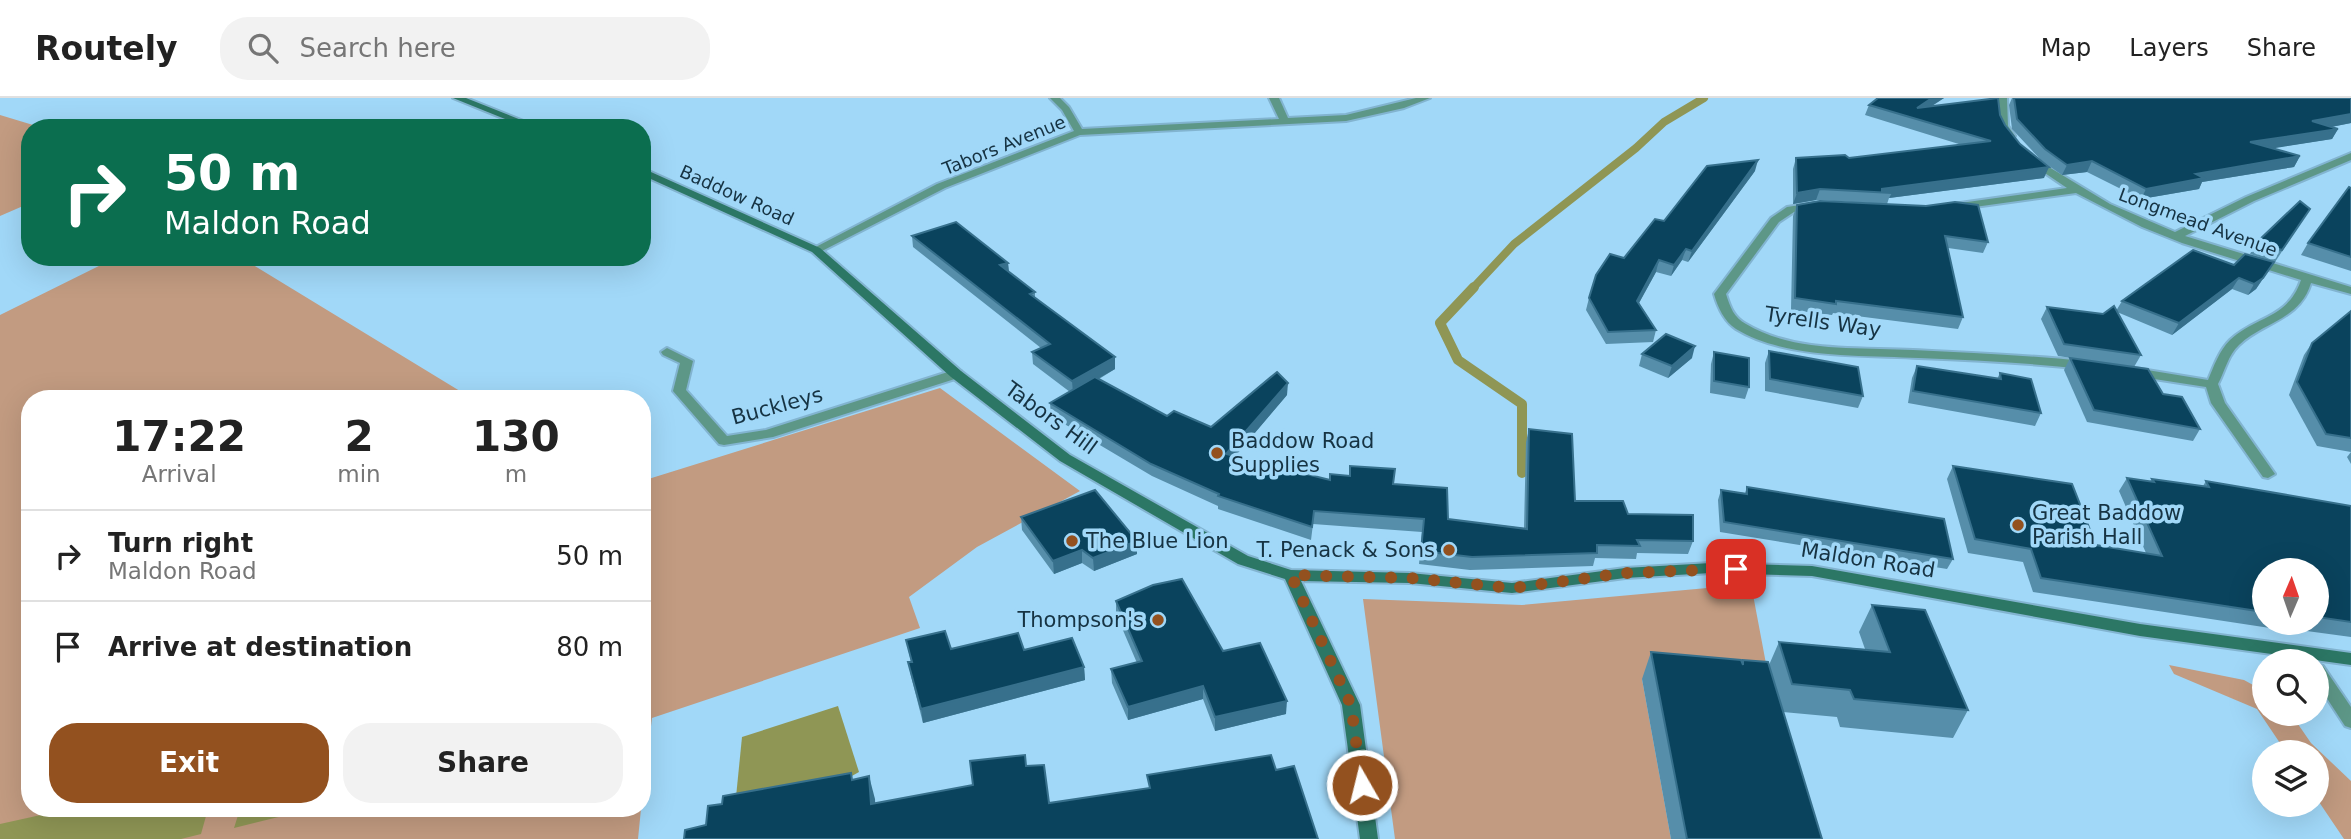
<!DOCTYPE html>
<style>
body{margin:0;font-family:"DejaVu Sans",sans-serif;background:#f2f2f2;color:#222;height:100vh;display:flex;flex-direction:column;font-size:26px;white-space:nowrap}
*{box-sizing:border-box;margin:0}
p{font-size:23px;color:#767676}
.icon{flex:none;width:38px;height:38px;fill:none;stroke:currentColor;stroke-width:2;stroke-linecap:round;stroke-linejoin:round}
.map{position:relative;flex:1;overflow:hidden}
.drawer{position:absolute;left:21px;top:292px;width:630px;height:427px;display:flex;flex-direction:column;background:#fff;border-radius:28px;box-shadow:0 7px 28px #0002}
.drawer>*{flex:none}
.hud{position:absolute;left:21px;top:21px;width:630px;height:147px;border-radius:28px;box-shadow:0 7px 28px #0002;background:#0b6e4f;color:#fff;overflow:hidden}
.needle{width:46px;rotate:2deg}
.buttons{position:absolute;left:2252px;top:460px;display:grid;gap:14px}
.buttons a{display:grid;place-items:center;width:77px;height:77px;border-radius:50%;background:#fff;box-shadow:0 7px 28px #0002;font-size:35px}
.pin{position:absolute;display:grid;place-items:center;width:60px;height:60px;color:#fff;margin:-30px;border-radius:14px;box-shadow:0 4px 10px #0006}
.me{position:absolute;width:77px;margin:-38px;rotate:352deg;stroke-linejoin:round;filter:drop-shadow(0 0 5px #0008)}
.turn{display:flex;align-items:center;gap:24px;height:147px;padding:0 28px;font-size:32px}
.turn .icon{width:91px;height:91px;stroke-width:2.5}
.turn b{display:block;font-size:49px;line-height:60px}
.eta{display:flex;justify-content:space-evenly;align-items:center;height:119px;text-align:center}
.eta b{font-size:42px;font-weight:600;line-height:49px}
.action{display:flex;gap:14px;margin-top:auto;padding:14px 28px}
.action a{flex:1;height:80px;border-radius:28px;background:#93511f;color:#fff;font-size:28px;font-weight:600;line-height:80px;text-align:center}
.action a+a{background:#f2f2f2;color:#222}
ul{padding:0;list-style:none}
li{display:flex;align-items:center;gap:21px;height:91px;padding:0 28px;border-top:2px solid #e0e0e0}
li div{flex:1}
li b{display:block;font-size:26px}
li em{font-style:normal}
header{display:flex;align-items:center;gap:42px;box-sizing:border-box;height:98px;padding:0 35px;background:#fff;border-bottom:2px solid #e0e0e0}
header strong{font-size:33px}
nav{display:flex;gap:38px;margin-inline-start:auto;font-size:24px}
.search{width:490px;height:63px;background:#f2f2f2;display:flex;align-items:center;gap:18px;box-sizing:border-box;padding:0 24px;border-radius:28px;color:#767676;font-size:26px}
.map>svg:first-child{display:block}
.green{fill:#c29b81}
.water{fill:#8f9655}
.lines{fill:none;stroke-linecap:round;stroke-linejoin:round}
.stream-far1{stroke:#8f9655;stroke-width:8}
.stream{stroke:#8f9655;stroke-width:10}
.street-casing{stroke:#82b4d0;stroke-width:4}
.secondary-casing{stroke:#82b4d0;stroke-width:4}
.street{fill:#5d9787;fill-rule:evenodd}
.secondary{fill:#2c7765;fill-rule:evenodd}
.wall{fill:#568eaa;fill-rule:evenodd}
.shaded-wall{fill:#37708c}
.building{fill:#0a435d;stroke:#37708c;stroke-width:2}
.route{stroke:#93511f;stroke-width:12;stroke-dasharray:0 21.6}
.poi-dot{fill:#93511f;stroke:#a1d8f8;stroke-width:2.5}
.labels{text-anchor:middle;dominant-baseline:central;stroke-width:7;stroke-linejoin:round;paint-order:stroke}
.far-street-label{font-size:18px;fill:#163343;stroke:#a1d8f8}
.street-label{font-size:21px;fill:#163343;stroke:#a1d8f8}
.poi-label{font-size:21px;fill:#163343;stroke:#a1d8f8;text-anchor:start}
</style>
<header>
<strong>Routely</strong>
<div class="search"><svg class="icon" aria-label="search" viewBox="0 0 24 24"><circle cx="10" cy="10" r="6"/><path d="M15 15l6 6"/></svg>Search here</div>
<nav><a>Map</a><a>Layers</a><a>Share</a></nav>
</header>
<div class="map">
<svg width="2351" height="741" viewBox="0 0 2351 741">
<rect width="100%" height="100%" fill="#a1d8f8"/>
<g class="green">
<polygon points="0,17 43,30 30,30 30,105 0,118"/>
<polygon points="117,159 240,159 473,301 30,301 30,710 641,711 638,741 0,741 0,217"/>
<polygon points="940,290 1080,393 977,449 909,499 920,530 652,620 642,704 642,383"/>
<polygon points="1751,486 1767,571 1642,581 1671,741 1395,741 1363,501 1522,507"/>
<polygon points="2169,567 2244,582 2264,593 2264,616 2291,616 2311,645 2351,683 2351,741 2344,741 2317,701 2317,654 2286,654 2257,611 2174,576"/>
</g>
<g class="water">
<polygon points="838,608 859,674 834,688 735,709 742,639"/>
<polygon points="68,711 68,710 208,711 201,736 181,741 0,741 0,726"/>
<polygon points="240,711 240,710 311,711 234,730"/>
</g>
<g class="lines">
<polyline class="stream-far1" points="1472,191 1514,146 1636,50 1664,24 1704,0"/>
<polyline class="stream" points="1474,189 1440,225 1458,262 1522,306 1522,375"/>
<g class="street-casing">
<g id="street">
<polygon points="1050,0 1060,0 1069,9 1082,31 1279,21 1269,0 1279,0 1288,20 1346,17 1416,0 1430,0 1404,10 1346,23 1080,37 945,90 820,154 816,155 810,152 937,86 1074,33 1062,12"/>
<polygon points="1997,0 2007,0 2008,28 2015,38 2013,40 2007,40 1998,28"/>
<path d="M2351,55V62L2254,103L2185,138L2351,189V196L2311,185C2300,222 2263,224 2239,247C2228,257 2225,273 2218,286L2225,305L2275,376L2268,380L2263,379L2211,305L2206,289L2135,278L2129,274L2135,270L2208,282C2214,268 2219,253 2230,242C2255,218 2288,221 2301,182L2182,145L2142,129L2076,95L1953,112L1948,109L1953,106L2067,90L2030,65V61L2034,60L2110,106L2175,134L2246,99Z"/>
<path d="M1814,105L1818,106V110L1794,114L1779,124L1726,196C1730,209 1734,220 1746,226C1794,255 1860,249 1913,252C1970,255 2027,257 2084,263L2090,267L2084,271C2029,265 1974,262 1919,260C1863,257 1785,261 1736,231C1724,223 1718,210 1714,196L1771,120L1787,109Z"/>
<polygon points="667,250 693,263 686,292 727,338 766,332 951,273 961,273 962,276 961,279 773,339 724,347 719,346 673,293 680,265 663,257 661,254"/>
<polygon points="2317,566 2323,568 2351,609 2351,630 2345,628 2317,585"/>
</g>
</g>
<g class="secondary-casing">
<g id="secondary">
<polygon points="453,0 466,0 541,30 527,30"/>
<polygon points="642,70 820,150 961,273 1070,357 1248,458 1291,472 1410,475 1512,485 1625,470 1711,465 1812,468 2140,526 2351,555 2351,567 2140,538 1812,478 1711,475 1625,480 1512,495 1410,485 1301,483 1360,607 1378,741 1360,741 1342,607 1285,481 1238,466 1060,363 951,279 812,154 642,77"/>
</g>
</g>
<use href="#street" class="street"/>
<use href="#secondary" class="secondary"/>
</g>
<g class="wall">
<polygon points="1878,0 1944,0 1932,8 2000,17 2005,27 2044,80 1889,100 1887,106 1816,102 1793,106 1793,71 1796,60 1849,60 1962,47 1865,17 1869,7"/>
<polygon points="2012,0 2351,0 2351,25 2331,29 2338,31 2332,41 2272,50 2300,58 2294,69 2202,84 2199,91 2141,101 2087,74 2062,77 2041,62 2012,31 2009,7"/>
<polygon points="1755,73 1688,164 1682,162 1671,178 1656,174 1639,205 1656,232 1653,244 1606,246 1586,212 1589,200 1624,160 1664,123"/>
<polygon points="2351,90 2351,173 2301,157 2308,145"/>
<polygon points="1797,107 1926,108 1988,144 1983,155 1948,150 1963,219 1958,231 1833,215 1832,217 1791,212 1793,118"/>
<polygon points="2310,111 2275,164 2250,156 2256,145"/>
<polygon points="912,138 1008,165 1009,174 1035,194 1035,200 1115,271 1099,281 1167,318 1211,329 1287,297 1235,358 1330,382 1349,378 1350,368 1393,386 1448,421 1524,430 1526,344 1529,331 1575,403 1628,416 1693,443 1688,456 1637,455 1636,461 1595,460 1593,468 1470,472 1419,466 1422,434 1313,426 1311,442 1218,411 1218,408 1152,378 1051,318 1050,305 1070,294 1033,266 1032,254 1041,250 913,149"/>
<polygon points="2234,167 2267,175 2256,191 2248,197 2232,191 2172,237 2117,214 2141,257 2134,269 2058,258 2041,221 2047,209 2103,216 2116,213 2122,203"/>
<polygon points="2351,213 2351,354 2317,348 2289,297 2304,257 2312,245"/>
<polygon points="1769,253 1863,298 1858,310 1765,293 1765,265"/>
<polygon points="1714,254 1749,289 1745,301 1710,295 1711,266"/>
<polygon points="1642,256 1692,260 1668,280 1639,268"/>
<polygon points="2070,260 2163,296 2200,331 2193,343 2087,324 2064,272"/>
<polygon points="1917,268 1997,281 2000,275 2041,315 2035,328 1908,305 1912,280"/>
<polygon points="2351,354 2351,366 2347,359"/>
<path d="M1953,368L2096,447L2146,455L2119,393L2127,380L2150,383L2152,381L2203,388L2206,383L2351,408V539L2292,531L2290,533L2033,494L2023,464L1968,455L1947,381ZM2264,472H2317V525H2264Z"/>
<polygon points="1747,389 1953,461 1947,471 1720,434 1718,402 1721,392 1745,395"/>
<polygon points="1021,419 1137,443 1137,456 1094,473 1082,465 1054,476 1022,432"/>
<polygon points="1116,503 1223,553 1286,616 1215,633 1203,601 1128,622 1112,585 1111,571 1137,565 1116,516"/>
<polygon points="1872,507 1968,612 1953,640 1840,629 1837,619 1783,614 1822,741 1671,741 1642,581 1651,554 1742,564 1743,562 1769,567 1779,544 1865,551 1859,534"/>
<polygon points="906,542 951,551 1024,552 1084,569 1085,582 923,625 911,578 908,564 911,564"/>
</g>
<g class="shaded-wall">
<polygon points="1932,0 1944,0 1913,20 1917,10"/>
<polygon points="2351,16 2351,25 2306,34 2312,23"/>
<polygon points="2338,31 2332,41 2244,55 2250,44"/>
<polygon points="2300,58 2294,69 2202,84 2199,91 2141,101 2146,91 2196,76"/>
<polygon points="1758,62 1755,73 1688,164 1692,153"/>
<polygon points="2092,63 2087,74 2062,77 2067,67"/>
<polygon points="2049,69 2044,80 1889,100 1892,95 1881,94 1882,91"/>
<polygon points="1820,91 1816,102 1793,106 1797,95"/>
<polygon points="1686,151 1682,162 1671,178 1674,167"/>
<polygon points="1659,162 1656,174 1634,214 1637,203"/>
<polygon points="2274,164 2256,191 2248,197 2254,186"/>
<polygon points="1008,165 1009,176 1000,167"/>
<polygon points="2239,180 2232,191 2172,237 2179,225"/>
<polygon points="1695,248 1692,260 1668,280 1672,268"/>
<polygon points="1115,259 1115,271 1073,295 1072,283"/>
<polygon points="1288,285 1287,297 1226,369 1226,356"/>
<polygon points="1137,443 1137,456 1094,473 1093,460"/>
<polygon points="1082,452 1082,465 1054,476 1053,463"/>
<polygon points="1084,569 1085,582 923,625 921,611"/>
<polygon points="1203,588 1203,601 1128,622 1128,609"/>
<polygon points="1287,603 1286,616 1215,633 1215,619"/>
<polygon points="869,678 875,701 876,728 871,706"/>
</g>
<g class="building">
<polygon points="1878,0 1932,0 1917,10 1998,0 2000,17 2005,27 2020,46 2049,69 1882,91 1882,94 1892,95 1820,91 1797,95 1796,60 1845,57 1849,60 1991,43 1869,7"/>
<polygon points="2014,0 2351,0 2351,16 2312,23 2338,31 2250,44 2300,58 2196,76 2204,80 2146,91 2092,63 2067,67 2045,51 2017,21"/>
<polygon points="1758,62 1692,153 1686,151 1674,167 1659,162 1637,203 1656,232 1608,234 1589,200 1596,177 1610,156 1624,160 1655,121 1664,123 1707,68"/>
<polygon points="2349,89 2351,90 2351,159 2308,145"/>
<polygon points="1820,103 1926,108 1955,104 1978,107 1988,144 1945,138 1963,219 1836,203 1836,206 1795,200 1797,107"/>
<polygon points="2300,103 2310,111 2282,152 2256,145"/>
<polygon points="956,124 1008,165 1000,167 1035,194 1030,196 1115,259 1072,283 1032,254 1050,246 912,138"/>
<polygon points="2193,152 2234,167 2245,156 2274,164 2263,180 2254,186 2239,180 2179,225 2122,203"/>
<polygon points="2114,208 2141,257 2064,246 2047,209 2103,216"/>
<polygon points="2351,213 2351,340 2326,336 2297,284 2312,245"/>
<polygon points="1666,236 1695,248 1672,268 1642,256"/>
<polygon points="1769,253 1858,269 1863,298 1770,281"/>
<polygon points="1714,254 1749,260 1749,289 1714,283"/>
<polygon points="2070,260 2148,271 2163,296 2182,299 2200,331 2094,312"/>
<polygon points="1917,268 2001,281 2000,275 2031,281 2041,315 1913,293"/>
<polygon points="1277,274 1288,285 1226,356 1330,382 1330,376 1350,378 1350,368 1395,371 1393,386 1447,390 1448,421 1527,431 1529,331 1572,336 1575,403 1623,403 1628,416 1693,417 1693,443 1637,442 1640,448 1597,447 1597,455 1472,459 1421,453 1424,421 1314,413 1312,429 1218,398 1219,396 1151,366 1050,305 1095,279 1167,318 1174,313 1211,329"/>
<polygon points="1953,368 2072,386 2096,447 2162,458 2127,380 2154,384 2152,381 2209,389 2206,383 2351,408 2351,524 2317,519 2317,472 2264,472 2264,514 2041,480 2031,451 1975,441"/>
<polygon points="1747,389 1944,421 1953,461 1724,424 1721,392 1747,396"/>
<polygon points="1095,392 1137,443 1093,460 1082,452 1053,463 1021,419"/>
<polygon points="1182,481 1223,553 1260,545 1287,603 1215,619 1203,588 1128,609 1111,571 1142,563 1116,503 1153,487"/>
<polygon points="1872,507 1925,512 1968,612 1854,601 1850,592 1792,586 1779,544 1890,554"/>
<polygon points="945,533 951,551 1018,535 1024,552 1072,540 1084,569 921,611 908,564 912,564 906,542"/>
<polygon points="1651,554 1741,562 1743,567 1743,562 1768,564 1822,741 1687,741"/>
<polygon points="1025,657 1026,668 1044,667 1049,705 1150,690 1147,677 1271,657 1276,672 1294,668 1318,741 684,741 685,732 706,727 708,708 722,706 723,698 851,675 852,682 869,678 871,706 973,687 970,663"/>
</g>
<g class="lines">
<polyline class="route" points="1362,687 1351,607 1291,477 1410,480 1512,490 1625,475 1736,471"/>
</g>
<g class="poi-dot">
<circle cx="1217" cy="355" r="7"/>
<circle cx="2018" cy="427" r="7"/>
<circle cx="1072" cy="443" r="7"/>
<circle cx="1449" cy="452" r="7"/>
<circle cx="1158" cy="522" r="7"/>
</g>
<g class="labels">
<g class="far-street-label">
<text transform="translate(1004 47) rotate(-22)">Tabors Avenue</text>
<text transform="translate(737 97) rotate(24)">Baddow Road</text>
<text transform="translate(2198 124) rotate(20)">Longmead Avenue</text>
</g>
<g class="street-label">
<text transform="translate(1823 224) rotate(8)">Tyrells Way</text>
<text transform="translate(777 308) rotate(-15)">Buckleys</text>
<text transform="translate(1051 320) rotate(36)">Tabors Hill</text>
<text transform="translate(1868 462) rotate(9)">Maldon Road</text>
</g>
<g class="poi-label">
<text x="1231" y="343">Baddow Road<tspan x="1231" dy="24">Supplies</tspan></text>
<text x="2032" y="415">Great Baddow<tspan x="2032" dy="24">Parish Hall</tspan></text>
<text x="1086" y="443">The Blue Lion</text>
<text x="1435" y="452" text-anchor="end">T. Penack &amp; Sons</text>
<text x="1144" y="522" text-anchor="end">Thompson's</text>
</g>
</g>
</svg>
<div class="buttons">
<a><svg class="needle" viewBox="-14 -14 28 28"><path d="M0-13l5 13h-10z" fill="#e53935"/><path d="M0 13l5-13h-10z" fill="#767676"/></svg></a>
<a><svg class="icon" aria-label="search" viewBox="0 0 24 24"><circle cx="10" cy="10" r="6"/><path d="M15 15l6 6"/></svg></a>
<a><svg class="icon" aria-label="layers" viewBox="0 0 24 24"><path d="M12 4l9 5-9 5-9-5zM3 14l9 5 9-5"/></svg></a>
</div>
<div class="pin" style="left:1736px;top:471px;background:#d93025"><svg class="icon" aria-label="arrive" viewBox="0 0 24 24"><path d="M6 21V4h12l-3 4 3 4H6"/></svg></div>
<svg class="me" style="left:1362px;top:687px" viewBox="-20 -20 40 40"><circle r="17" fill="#93511f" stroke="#fff" stroke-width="3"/><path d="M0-11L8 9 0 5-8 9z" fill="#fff"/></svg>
<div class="hud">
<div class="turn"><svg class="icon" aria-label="right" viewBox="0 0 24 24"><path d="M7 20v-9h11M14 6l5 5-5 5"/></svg><div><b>50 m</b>Maldon Road</div></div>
</div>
<section class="drawer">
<div class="eta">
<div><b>17:22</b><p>Arrival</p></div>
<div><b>2</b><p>min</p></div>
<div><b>130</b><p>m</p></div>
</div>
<ul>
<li><svg class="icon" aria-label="right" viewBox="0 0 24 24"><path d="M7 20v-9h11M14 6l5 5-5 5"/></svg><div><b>Turn right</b><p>Maldon Road</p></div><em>50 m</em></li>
<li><svg class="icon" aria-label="arrive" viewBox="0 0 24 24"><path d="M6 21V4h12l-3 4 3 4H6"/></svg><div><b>Arrive at destination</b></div><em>80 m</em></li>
</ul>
<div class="action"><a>Exit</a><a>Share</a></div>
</section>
</div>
